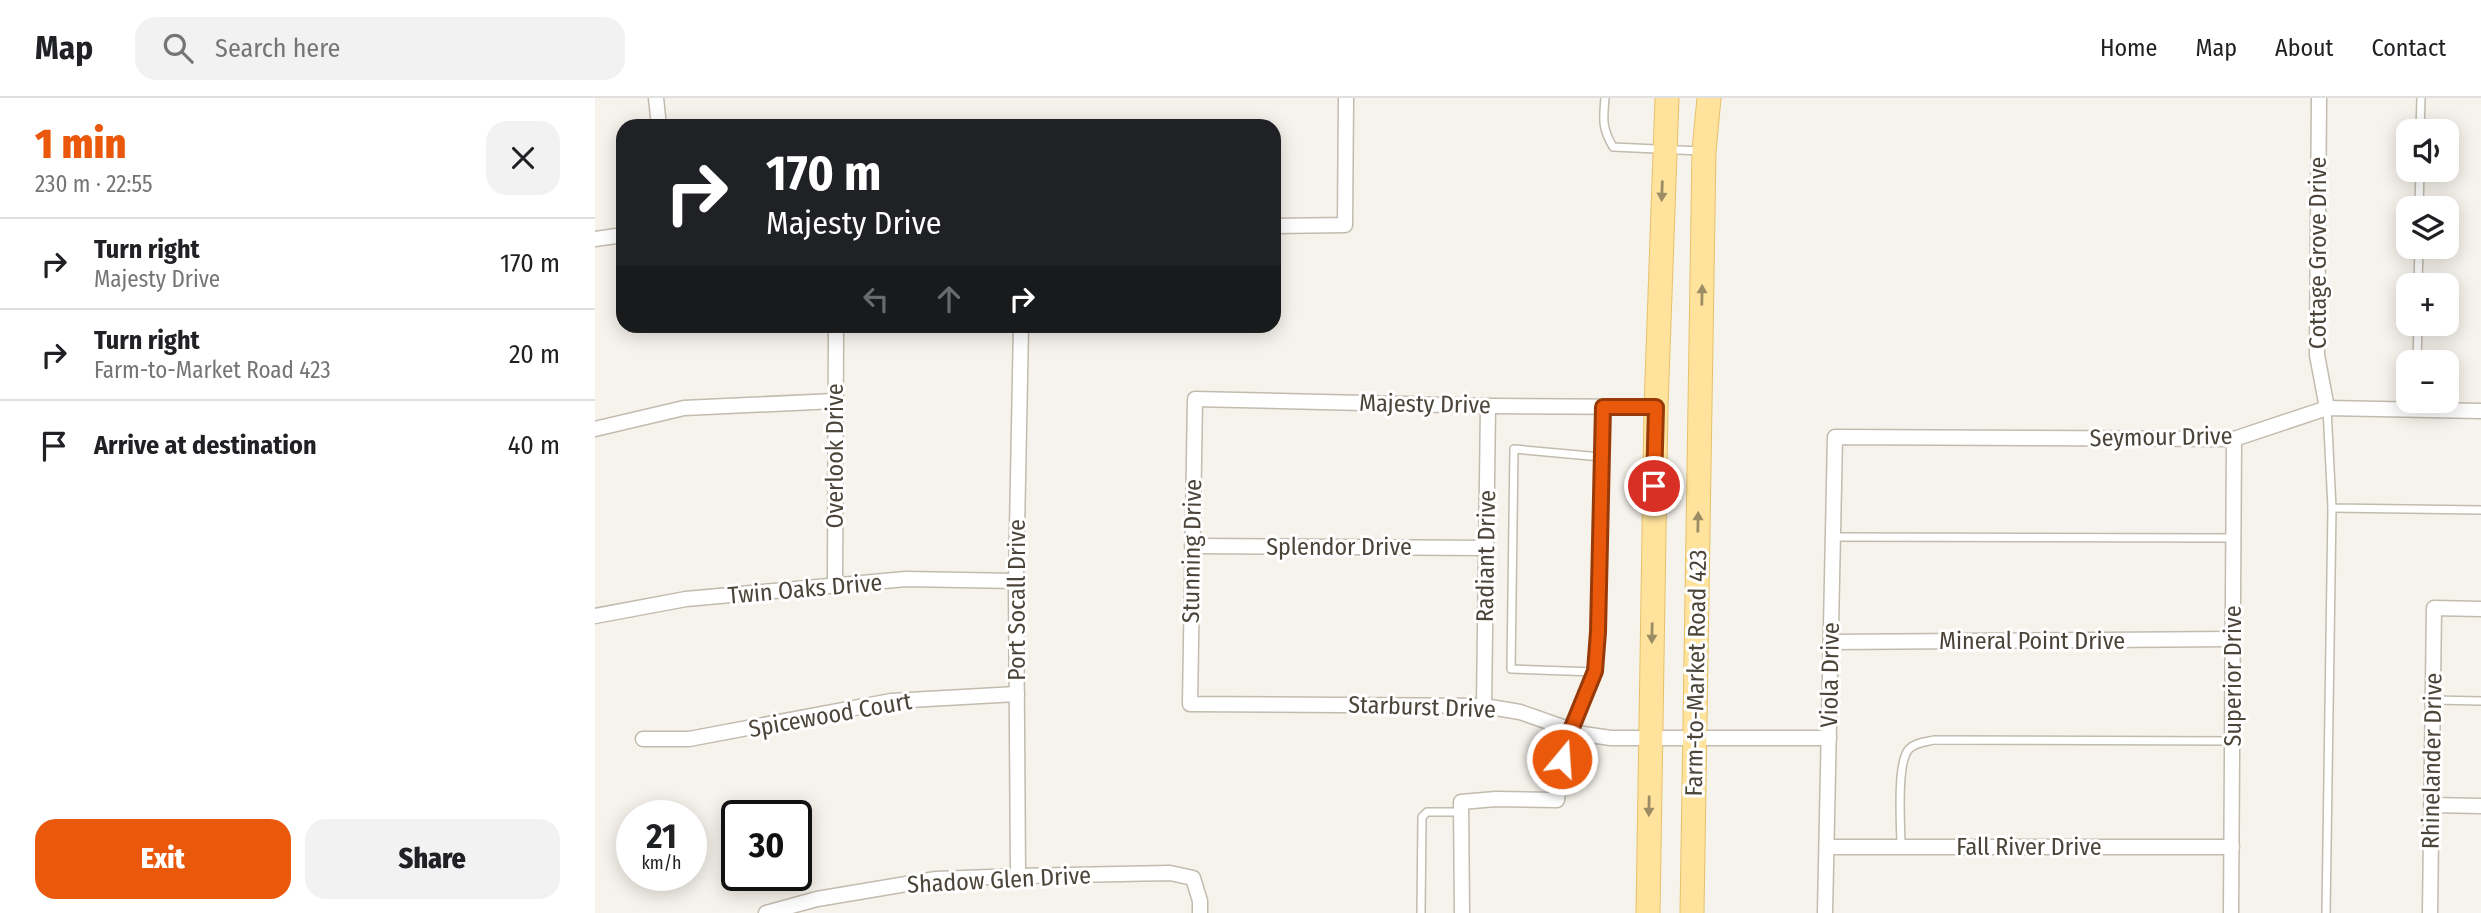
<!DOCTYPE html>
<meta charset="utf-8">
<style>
body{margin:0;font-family:"Fira Sans Condensed",sans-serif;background:#f2f2f2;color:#202124;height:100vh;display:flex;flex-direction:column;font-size:26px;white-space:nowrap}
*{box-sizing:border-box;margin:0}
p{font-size:23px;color:#757577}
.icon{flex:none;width:38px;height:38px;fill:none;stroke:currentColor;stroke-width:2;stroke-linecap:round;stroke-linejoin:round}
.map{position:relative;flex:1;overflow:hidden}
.details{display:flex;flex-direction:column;background:#fff;width:595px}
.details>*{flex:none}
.banner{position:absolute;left:21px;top:21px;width:665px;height:214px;border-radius:21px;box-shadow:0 4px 18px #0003;background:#202124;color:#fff;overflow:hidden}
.tools{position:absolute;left:1801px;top:21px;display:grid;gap:14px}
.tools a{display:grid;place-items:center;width:63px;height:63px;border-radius:14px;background:#fff;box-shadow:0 4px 18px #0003;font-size:35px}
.speed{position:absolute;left:21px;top:702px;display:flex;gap:14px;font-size:35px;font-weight:700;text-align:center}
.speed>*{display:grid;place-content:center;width:91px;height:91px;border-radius:50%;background:#fff;box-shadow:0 4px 18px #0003;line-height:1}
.speed small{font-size:18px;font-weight:400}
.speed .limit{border:4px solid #111;border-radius:10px;background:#fff;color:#111}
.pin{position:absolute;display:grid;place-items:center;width:60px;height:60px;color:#fff;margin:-30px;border:4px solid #fff;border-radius:50%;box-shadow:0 2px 7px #0007}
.me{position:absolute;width:77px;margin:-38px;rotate:18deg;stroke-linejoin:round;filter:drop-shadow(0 0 5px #0008)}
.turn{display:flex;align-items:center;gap:24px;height:147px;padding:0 35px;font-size:32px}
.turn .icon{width:91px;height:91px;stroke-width:2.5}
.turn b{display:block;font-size:49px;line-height:60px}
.lanes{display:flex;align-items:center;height:66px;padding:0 35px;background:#0003;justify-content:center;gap:35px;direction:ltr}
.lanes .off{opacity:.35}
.round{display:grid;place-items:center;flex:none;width:74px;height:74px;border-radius:21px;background:#f2f2f2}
.overview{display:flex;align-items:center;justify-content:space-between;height:119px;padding:0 35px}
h1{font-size:42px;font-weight:800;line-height:52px;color:#ea580c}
.cta{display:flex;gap:14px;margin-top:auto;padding:14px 35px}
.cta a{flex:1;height:80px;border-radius:21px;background:#ea580c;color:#fff;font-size:28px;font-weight:800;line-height:80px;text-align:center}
.cta a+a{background:#f2f2f2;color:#202124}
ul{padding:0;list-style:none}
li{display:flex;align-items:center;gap:21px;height:91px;padding:0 35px;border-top:2px solid #e0e0e0}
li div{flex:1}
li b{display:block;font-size:26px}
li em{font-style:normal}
header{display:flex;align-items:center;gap:42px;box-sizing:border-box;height:98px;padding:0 35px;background:#fff;border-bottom:2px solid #e0e0e0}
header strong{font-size:33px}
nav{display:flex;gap:38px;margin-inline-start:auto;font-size:24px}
.search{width:490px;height:63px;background:#f2f2f2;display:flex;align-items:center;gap:18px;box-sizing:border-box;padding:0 24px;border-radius:21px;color:#757577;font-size:26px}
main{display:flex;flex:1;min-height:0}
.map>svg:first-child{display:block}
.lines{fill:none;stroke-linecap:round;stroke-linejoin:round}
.lane-casing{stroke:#c2bbae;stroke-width:10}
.street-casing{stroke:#c2bbae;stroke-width:17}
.primary-casing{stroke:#e6c16a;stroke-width:25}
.lane{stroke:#fff;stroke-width:7}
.street{stroke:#fff;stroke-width:14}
.primary{stroke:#ffe39c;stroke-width:23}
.oneway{fill:#9c8c66}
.route-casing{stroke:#983908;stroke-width:18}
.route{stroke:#ea580c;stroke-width:12}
.labels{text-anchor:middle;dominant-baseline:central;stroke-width:6;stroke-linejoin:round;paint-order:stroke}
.street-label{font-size:24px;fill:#4b4439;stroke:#fff}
</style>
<header>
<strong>Map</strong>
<div class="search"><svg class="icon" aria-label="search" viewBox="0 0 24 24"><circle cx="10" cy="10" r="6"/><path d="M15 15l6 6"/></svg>Search here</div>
<nav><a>Home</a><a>Map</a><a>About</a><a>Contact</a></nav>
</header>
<main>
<section class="details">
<div class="overview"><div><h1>1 min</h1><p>230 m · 22:55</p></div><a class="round"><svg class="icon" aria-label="close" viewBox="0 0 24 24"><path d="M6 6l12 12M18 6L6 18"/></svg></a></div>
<ul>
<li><svg class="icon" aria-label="right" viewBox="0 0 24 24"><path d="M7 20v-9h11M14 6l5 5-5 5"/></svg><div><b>Turn right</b><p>Majesty Drive</p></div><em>170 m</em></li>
<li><svg class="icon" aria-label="right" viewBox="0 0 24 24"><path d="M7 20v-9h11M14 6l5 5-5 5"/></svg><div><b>Turn right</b><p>Farm-to-Market Road 423</p></div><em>20 m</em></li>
<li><svg class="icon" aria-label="arrive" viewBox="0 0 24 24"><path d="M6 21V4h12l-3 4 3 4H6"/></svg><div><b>Arrive at destination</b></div><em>40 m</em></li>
</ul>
<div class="cta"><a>Exit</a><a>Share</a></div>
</section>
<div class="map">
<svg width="1886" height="815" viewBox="0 0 1886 815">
<rect width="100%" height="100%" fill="#f6f3ec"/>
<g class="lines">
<g class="lane-casing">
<g id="lane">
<path d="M1010,0C1008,22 1007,30 1018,49L1105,53"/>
<polyline points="1825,33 1826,0"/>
<polyline points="1824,110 1825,72"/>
<polyline points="1823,187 1824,149"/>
<polyline points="1822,264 1823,226"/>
<polyline points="1732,310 1737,410 1886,412"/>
<polyline points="1238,439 1639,440"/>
<polyline points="1000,574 916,571 919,351 1006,359"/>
<polyline points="1838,602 1886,603"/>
<polyline points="976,632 1000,574 1003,534 1008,309"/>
<path d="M1306,749C1306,728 1301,665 1314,651C1321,644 1331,644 1339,642L1637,643"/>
<polyline points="826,815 827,719 832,714 866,714"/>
<polyline points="1731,815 1737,410"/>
</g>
</g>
<g class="street-casing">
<g id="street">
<polyline points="61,0 64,28"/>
<polyline points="1724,0 1722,257 1732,310"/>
<polyline points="679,128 750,127 751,0"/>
<polyline points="0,141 28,137"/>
<polyline points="1061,309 893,308 600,301 595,606 889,608 925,614 988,636 1016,640 1234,640"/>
<polyline points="0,331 89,310 240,303"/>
<polyline points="597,448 890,450"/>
<polyline points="240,489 241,228"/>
<polyline points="0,518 91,501 311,481 421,483"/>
<polyline points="1236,544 1638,541"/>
<polyline points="889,608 893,308"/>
<polyline points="48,641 94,641 296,603 422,596"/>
<polyline points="1836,707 1886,708"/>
<polyline points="1232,749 1637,749"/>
<polyline points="423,778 421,483 426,228"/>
<polyline points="171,815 222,801 341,781 423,778 575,775 598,780 605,803 605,815"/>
<polyline points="867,815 866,704 901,701 962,702 967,661 976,632"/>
<polyline points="1230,815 1240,339 1639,341 1732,310 1886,313"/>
<polyline points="1636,815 1639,341"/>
<polyline points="1835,815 1839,510 1886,511"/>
</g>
</g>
<g class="primary-casing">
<g id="primary">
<polyline points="1053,815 1061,309 1072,0"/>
<polyline points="1097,815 1109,53 1114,0"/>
</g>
</g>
<use href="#lane" class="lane"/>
<use href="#street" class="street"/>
<use href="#primary" class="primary"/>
</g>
<defs><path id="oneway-solid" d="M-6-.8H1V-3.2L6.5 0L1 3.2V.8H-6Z" transform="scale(1.75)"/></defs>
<g class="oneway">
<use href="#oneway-solid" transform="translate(1067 93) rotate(92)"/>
<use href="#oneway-solid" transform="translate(1107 197) rotate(-89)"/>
<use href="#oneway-solid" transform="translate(1103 424) rotate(-89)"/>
<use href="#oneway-solid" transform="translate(1057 535) rotate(91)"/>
<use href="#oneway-solid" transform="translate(1054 708) rotate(91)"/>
</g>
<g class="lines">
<g class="route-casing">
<polyline id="route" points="967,661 976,632 1000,573 1003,534 1008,309 1061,309 1059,388"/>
</g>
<use href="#route" class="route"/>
</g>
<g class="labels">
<g class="street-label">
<text transform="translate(1723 155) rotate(-90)">Cottage Grove Drive</text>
<text transform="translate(830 306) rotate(1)">Majesty Drive</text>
<text transform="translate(1566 339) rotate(-1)">Seymour Drive</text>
<text transform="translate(240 358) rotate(-90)">Overlook Drive</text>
<text x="744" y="449">Splendor Drive</text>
<text transform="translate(597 453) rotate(-89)">Stunning Drive</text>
<text transform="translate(891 458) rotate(-89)">Radiant Drive</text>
<text transform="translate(210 491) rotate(-5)">Twin Oaks Drive</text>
<text transform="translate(422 502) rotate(-90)">Port Socall Drive</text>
<text x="1437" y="543">Mineral Point Drive</text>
<text transform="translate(1101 575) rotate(-89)">Farm-to-Market Road 423</text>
<text transform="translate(1235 577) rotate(-89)">Viola Drive</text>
<text transform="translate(1638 578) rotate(-90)">Superior Drive</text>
<text transform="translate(827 609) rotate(2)">Starburst Drive</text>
<text transform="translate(235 617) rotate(-10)">Spicewood Court</text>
<text transform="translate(1837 663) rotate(-89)">Rhinelander Drive</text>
<text x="1434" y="749">Fall River Drive</text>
<text transform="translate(404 782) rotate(-3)">Shadow Glen Drive</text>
</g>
</g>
</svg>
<div class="tools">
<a><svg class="icon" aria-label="sound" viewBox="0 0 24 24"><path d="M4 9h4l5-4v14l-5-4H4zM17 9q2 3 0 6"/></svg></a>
<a><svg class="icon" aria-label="layers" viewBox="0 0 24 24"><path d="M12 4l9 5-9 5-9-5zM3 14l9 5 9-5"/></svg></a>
<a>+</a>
<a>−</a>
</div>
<div class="speed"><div>21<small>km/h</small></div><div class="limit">30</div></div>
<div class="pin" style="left:1059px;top:388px;background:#d93025"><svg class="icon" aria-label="arrive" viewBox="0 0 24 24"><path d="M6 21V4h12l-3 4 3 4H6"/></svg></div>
<svg class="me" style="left:967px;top:661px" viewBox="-20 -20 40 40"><circle r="17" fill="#ea580c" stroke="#fff" stroke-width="3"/><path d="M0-11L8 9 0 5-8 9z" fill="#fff"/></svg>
<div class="banner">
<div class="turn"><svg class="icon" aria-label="right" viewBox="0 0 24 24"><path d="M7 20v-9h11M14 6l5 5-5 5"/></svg><div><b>170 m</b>Majesty Drive</div></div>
<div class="lanes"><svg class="icon off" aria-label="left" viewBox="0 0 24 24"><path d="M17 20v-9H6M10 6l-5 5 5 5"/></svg><svg class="icon off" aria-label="ahead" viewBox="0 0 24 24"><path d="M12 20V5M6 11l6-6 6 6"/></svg><svg class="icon" aria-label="right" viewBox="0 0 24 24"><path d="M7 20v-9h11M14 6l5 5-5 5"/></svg></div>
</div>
</div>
</main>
